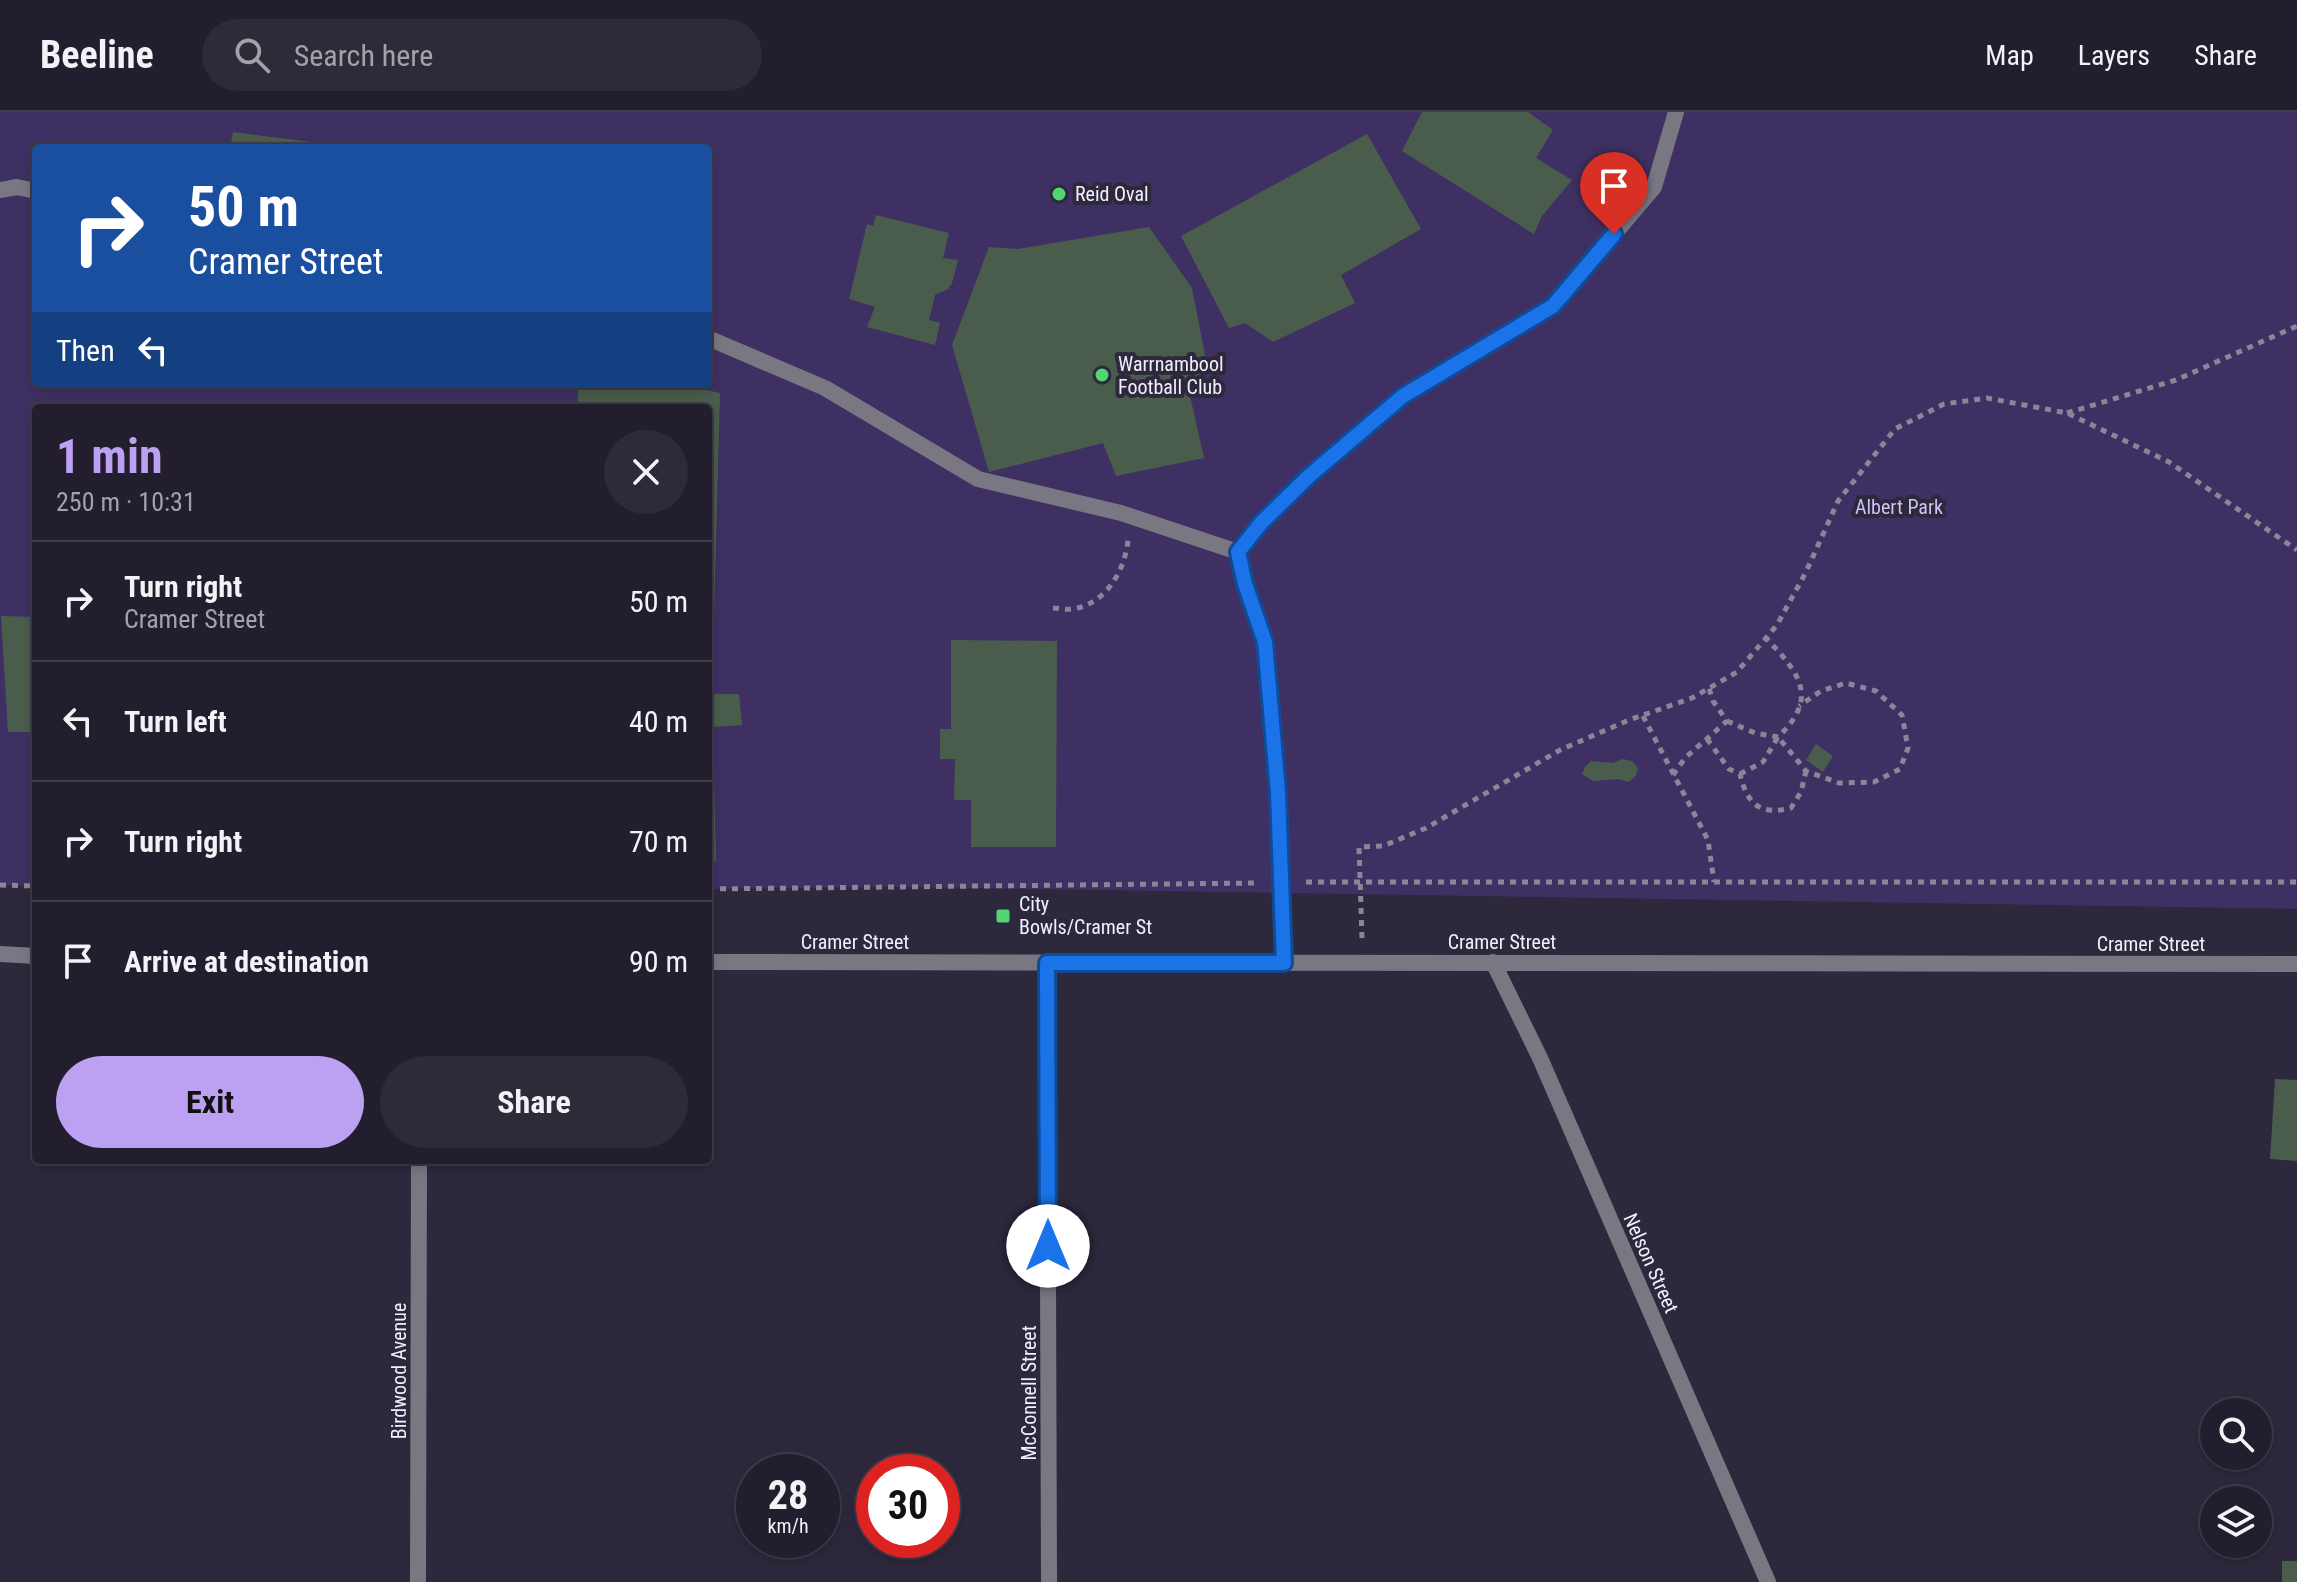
<!DOCTYPE html>
<meta charset="utf-8">
<style>
body{margin:0;font-family:"Roboto Condensed",sans-serif;background:#2e2b39;color:#f1f3f6;height:100vh;display:flex;flex-direction:column;font-size:30px;white-space:nowrap}
*{box-sizing:border-box;margin:0}
p{font-size:26px;color:#a2a2aa}
.icon{flex:none;width:44px;height:44px;fill:none;stroke:currentColor;stroke-width:2;stroke-linecap:round;stroke-linejoin:round}
.map{position:relative;flex:1;overflow:hidden}
.details{position:absolute;left:32px;top:292px;width:680px;height:760px;display:flex;flex-direction:column;background:#221e2d;border-radius:8px;box-shadow:0 4px 12px #0003,0 0 0 2px #3f3c49}
.details>*{flex:none}
.guide{position:absolute;left:32px;top:32px;width:680px;height:244px;border-radius:8px;box-shadow:0 4px 12px #0003,0 0 0 2px #3f3c49;background:#1a4fa0;color:#fff;overflow:hidden}
.controls{position:absolute;left:2200px;top:1286px;display:grid;gap:16px}
.controls a{display:grid;place-items:center;width:72px;height:72px;border-radius:50%;background:#221e2d;box-shadow:0 4px 12px #0003,0 0 0 2px #3f3c49;font-size:40px}
.speed{position:absolute;left:736px;top:1342px;display:flex;gap:16px;font-size:40px;font-weight:700;text-align:center}
.speed>*{display:grid;place-content:center;width:104px;height:104px;border-radius:50%;background:#221e2d;box-shadow:0 4px 12px #0003,0 0 0 2px #3f3c49;line-height:1}
.speed small{font-size:20px;font-weight:400}
.speed .limit{border:12px solid #d22;background:#fff;color:#111}
.pin{position:absolute;display:grid;place-items:center;width:68px;height:68px;color:#fff;margin:-82px -34px;border-radius:50% 50% 50% 0;rotate:-45deg;box-shadow:0 0 8px #0007}
.pin .icon{rotate:45deg}
.me{position:absolute;width:88px;margin:-44px;rotate:0deg;stroke-linejoin:round;filter:drop-shadow(0 0 6px #0008)}
.turn{display:flex;align-items:center;gap:28px;height:168px;padding:0 24px;font-size:36px}
.turn .icon{width:104px;height:104px;stroke-width:2.5}
.turn b{display:block;font-size:56px;line-height:68px}
.then{display:flex;align-items:center;height:76px;padding:0 24px;background:#0003;gap:16px;font-size:30px}
.round{display:grid;place-items:center;flex:none;width:84px;height:84px;border-radius:42px;background:#2e2b39}
.summary{display:flex;align-items:center;justify-content:space-between;height:136px;padding:0 24px}
h1{font-size:48px;font-weight:700;line-height:60px;color:#bca0f2}
.cta{display:flex;gap:16px;margin-top:auto;padding:16px 24px}
.cta a{flex:1;height:92px;border-radius:48px;background:#bca0f2;color:#111;font-size:32px;font-weight:700;line-height:92px;text-align:center}
.cta a+a{background:#2e2b39;color:#f1f3f6}
ul{padding:0;list-style:none}
li{display:flex;align-items:center;gap:24px;height:120px;padding:0 24px;border-top:2px solid #3f3c49}
li div{flex:1}
li b{display:block;font-size:30px}
li em{font-style:normal}
header{display:flex;align-items:center;gap:48px;box-sizing:border-box;height:112px;padding:0 40px;background:#221e2d;border-bottom:2px solid #3f3c49}
header strong{font-size:38px}
nav{display:flex;gap:44px;margin-inline-start:auto;font-size:28px}
.search{width:560px;height:72px;background:#2e2b39;display:flex;align-items:center;gap:20px;box-sizing:border-box;padding:0 28px;border-radius:44px;color:#a2a2aa;font-size:30px}
.map>svg:first-child{display:block}
.green{fill:#3f3063;fill-rule:evenodd}
.building{fill:#4a5d4c}
.lines{fill:none;stroke-linecap:round;stroke-linejoin:round}
.path{stroke:#8a8697;stroke-width:5;stroke-dasharray:6 6;stroke-linecap:butt}
.service{stroke:#797782;stroke-width:16}
.minor{stroke:#797782;stroke-width:16}
.tertiary{stroke:#797782;stroke-width:16}
.route-casing{stroke:#114b97;stroke-width:20}
.route{stroke:#1a73e8;stroke-width:14}
.poi-dot{fill:#52d673;stroke:#2d283c;stroke-width:3}
.labels{text-anchor:middle;dominant-baseline:central;stroke-width:8;stroke-linejoin:round;paint-order:stroke}
.poi-label{font-size:20px;fill:#f2effd;stroke:#2d283c;text-anchor:start}
.park-label{font-size:20px;fill:#cdc2f4;stroke:#2d283c}
.street-label{font-size:20px;fill:#f2effd;stroke:#2d283c}
</style>
<header>
<strong>Beeline</strong>
<div class="search"><svg class="icon" aria-label="search" viewBox="0 0 24 24"><circle cx="10" cy="10" r="6"/><path d="M15 15l6 6"/></svg>Search here</div>
<nav><a>Map</a><a>Layers</a><a>Share</a></nav>
</header>
<div class="map">
<svg width="2297" height="1470" viewBox="0 0 2297 1470">
<rect width="100%" height="100%" fill="#2d283c"/>
<path class="green" d="M0,0H2297V797L901,775L708,777V296H36V774L0,773ZM36,36H708V272H36Z"/>
<g class="building">
<polygon points="1422,0 1528,0 1553,18 1536,46 1572,68 1542,104 1534,122 1402,39"/>
<polygon points="233,20 335,33 334,36 230,36"/>
<polygon points="1367,22 1421,117 1341,163 1355,191 1273,230 1245,211 1229,216 1181,124"/>
<polygon points="876,103 949,121 943,146 958,148 952,171 948,177 935,183 929,208 940,211 935,233 867,215 875,195 849,187 867,112 873,114"/>
<polygon points="1149,115 1192,176 1208,259 1187,270 1204,346 1116,364 1103,331 989,360 952,233 989,135 1018,137"/>
<polygon points="595,272 676,272 720,281 712,582 739,582 742,613 713,615 716,749 708,751 708,296 578,296 578,277 594,278"/>
<polygon points="1,504 36,505 36,620 8,620"/>
<polygon points="951,528 1057,529 1056,735 971,735 971,688 954,688 955,647 940,647 940,617 951,617"/>
<polygon points="1816,632 1833,644 1823,660 1806,648"/>
<polygon points="1623,647 1632,649 1638,656 1636,663 1629,670 1618,667 1593,669 1582,662 1585,655 1591,649 1613,651"/>
<polygon points="2275,967 2297,968 2297,1049 2270,1047"/>
<rect x="2282" y="1449" width="15" height="21"/>
</g>
<g class="lines">
<g class="path">
<polyline points="2067,301 2176,268 2297,214"/>
<path d="M1053,496C1058,496 1066,498 1072,497C1105,493 1125,459 1128,428"/>
<polyline points="1643,604 1708,728 1714,770"/>
<path d="M1727,609L1755,621L1778,625C1820,585 1799,561 1766,526"/>
<path d="M1707,627L1729,657L1740,662C1747,692 1760,704 1791,696L1801,680L1806,659"/>
<polyline points="1740,662 1763,650 1778,625 1806,659 1839,671 1874,670 1900,657 1908,636 1902,603 1876,579 1846,571 1821,579 1799,594"/>
<polyline points="1673,663 1685,646 1727,609 1713,589 1709,576"/>
<polyline points="1306,770 2297,770"/>
<polyline points="0,773 36,774"/>
<polyline points="708,777 1256,771"/>
<polyline points="1362,826 1359,735 1383,734 1426,716 1560,638 1629,608 1692,586 1737,560 1777,513 1806,460 1838,389 1895,317 1944,292 1987,286 2067,301 2169,350 2297,438"/>
</g>
<g class="service">
<polyline points="0,78 17,75 36,79"/>
<polyline points="708,226 825,276 978,367 1121,401 1238,440"/>
<polyline points="1284,851 1278,680 1265,530 1245,472 1238,440 1261,411 1309,364 1403,284 1553,194 1654,75 1676,0"/>
</g>
<g class="minor">
<polyline points="1493,850 1540,946 1768,1470"/>
<polyline points="1047,851 1049,1470"/>
<polyline points="418,1470 419,1048"/>
</g>
<g class="tertiary">
<polyline points="0,842 36,844"/>
<polyline points="708,850 2297,852"/>
</g>
</g>
<g class="lines">
<g class="route-casing">
<polyline id="route" points="1048,1134 1047,851 1284,851 1278,680 1265,530 1245,472 1238,440 1261,411 1309,364 1403,284 1553,194 1614,122"/>
</g>
<use href="#route" class="route"/>
</g>
<g class="poi-dot">
<circle cx="1059" cy="82" r="8"/>
<circle cx="1102" cy="263" r="8"/>
<rect x="995" y="796" width="16" height="16" rx="4"/>
</g>
<g class="labels">
<g class="poi-label">
<text x="1075" y="82">Reid Oval</text>
<text x="1118" y="252">Warrnambool<tspan x="1118" dy="23">Football Club</tspan></text>
<text x="1019" y="792">City<tspan x="1019" dy="23">Bowls/Cramer St</tspan></text>
</g>
<g class="park-label">
<text x="1899" y="395">Albert Park</text>
</g>
<g class="street-label">
<text x="855" y="830">Cramer Street</text>
<text x="1502" y="830">Cramer Street</text>
<text x="2151" y="832">Cramer Street</text>
<text transform="translate(1651 1151) rotate(66)">Nelson Street</text>
<text transform="translate(399 1259) rotate(-90)">Birdwood Avenue</text>
<text transform="translate(1029 1281) rotate(-90)">McConnell Street</text>
</g>
</g>
</svg>
<div class="controls">
<a><svg class="icon" aria-label="search" viewBox="0 0 24 24"><circle cx="10" cy="10" r="6"/><path d="M15 15l6 6"/></svg></a>
<a><svg class="icon" aria-label="layers" viewBox="0 0 24 24"><path d="M12 4l9 5-9 5-9-5zM3 14l9 5 9-5"/></svg></a>
</div>
<div class="speed"><div>28<small>km/h</small></div><div class="limit">30</div></div>
<div class="pin" style="left:1614px;top:122px;background:#d93025"><svg class="icon" aria-label="arrive" viewBox="0 0 24 24"><path d="M6 21V4h12l-3 4 3 4H6"/></svg></div>
<svg class="me" style="left:1048px;top:1134px" viewBox="-20 -20 40 40"><circle r="19" fill="#fff"/><path d="M0-13L10 11 0 6-10 11z" fill="#1a73e8"/></svg>
<div class="guide">
<div class="turn"><svg class="icon" aria-label="right" viewBox="0 0 24 24"><path d="M7 20v-9h11M14 6l5 5-5 5"/></svg><div><b>50 m</b>Cramer Street</div></div>
<div class="then">Then<svg class="icon" aria-label="left" viewBox="0 0 24 24"><path d="M17 20v-9H6M10 6l-5 5 5 5"/></svg></div>
</div>
<section class="details">
<div class="summary"><div><h1>1 min</h1><p>250 m · 10:31</p></div><a class="round"><svg class="icon" aria-label="close" viewBox="0 0 24 24"><path d="M6 6l12 12M18 6L6 18"/></svg></a></div>
<ul>
<li><svg class="icon" aria-label="right" viewBox="0 0 24 24"><path d="M7 20v-9h11M14 6l5 5-5 5"/></svg><div><b>Turn right</b><p>Cramer Street</p></div><em>50 m</em></li>
<li><svg class="icon" aria-label="left" viewBox="0 0 24 24"><path d="M17 20v-9H6M10 6l-5 5 5 5"/></svg><div><b>Turn left</b></div><em>40 m</em></li>
<li><svg class="icon" aria-label="right" viewBox="0 0 24 24"><path d="M7 20v-9h11M14 6l5 5-5 5"/></svg><div><b>Turn right</b></div><em>70 m</em></li>
<li><svg class="icon" aria-label="arrive" viewBox="0 0 24 24"><path d="M6 21V4h12l-3 4 3 4H6"/></svg><div><b>Arrive at destination</b></div><em>90 m</em></li>
</ul>
<div class="cta"><a>Exit</a><a>Share</a></div>
</section>
</div>
